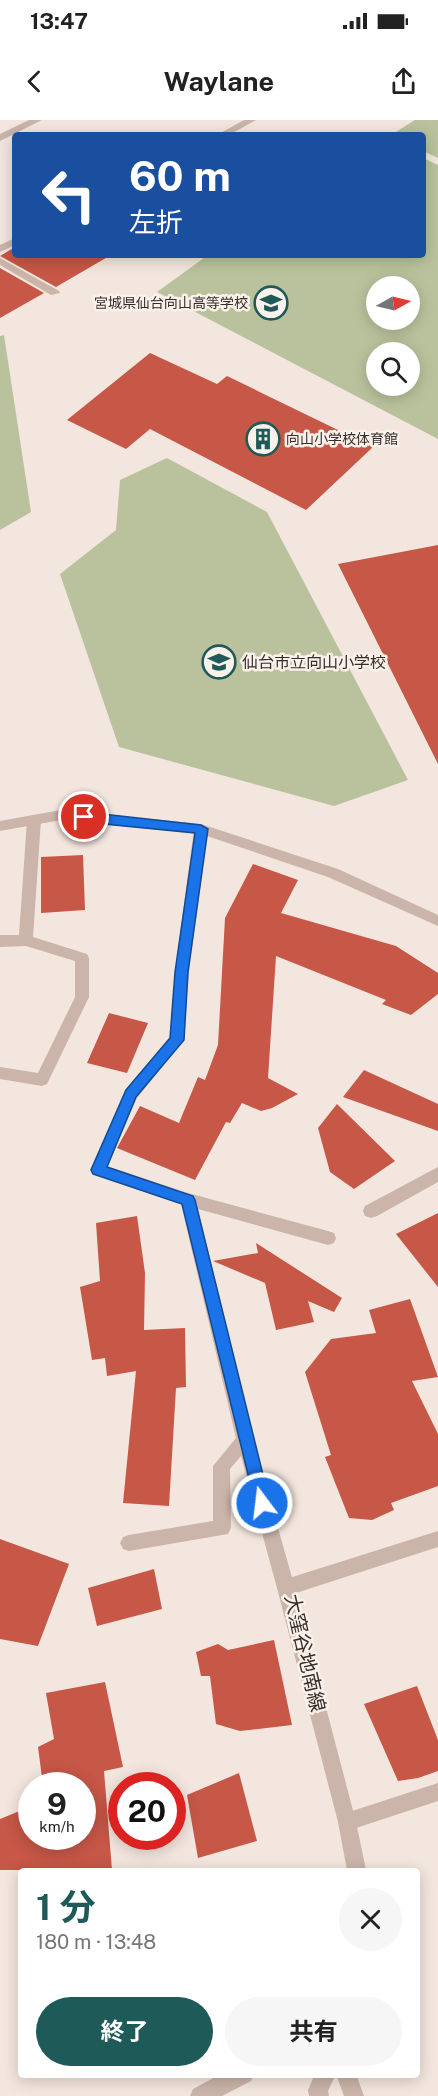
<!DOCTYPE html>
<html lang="ja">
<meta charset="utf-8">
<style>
body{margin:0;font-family:"Public Sans","Noto Sans JP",sans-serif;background:#f6f6f6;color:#222;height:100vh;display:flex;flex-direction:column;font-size:22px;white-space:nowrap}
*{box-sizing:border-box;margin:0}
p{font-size:20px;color:#767676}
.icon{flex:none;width:33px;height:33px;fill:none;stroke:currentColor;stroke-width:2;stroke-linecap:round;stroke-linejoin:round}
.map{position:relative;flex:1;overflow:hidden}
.drawer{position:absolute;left:18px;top:1748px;width:402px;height:210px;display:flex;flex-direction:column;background:#fff;border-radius:6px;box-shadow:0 3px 15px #0003}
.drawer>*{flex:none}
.guide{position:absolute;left:12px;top:12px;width:414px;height:126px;border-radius:6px;box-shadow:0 3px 15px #0003;background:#1a4fa0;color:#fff;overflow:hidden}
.needle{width:39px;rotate:82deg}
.fabs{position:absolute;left:366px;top:156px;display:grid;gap:12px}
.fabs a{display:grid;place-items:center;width:54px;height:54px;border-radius:50%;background:#fff;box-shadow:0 3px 15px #0003;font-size:30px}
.speed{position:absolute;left:18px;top:1652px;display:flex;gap:12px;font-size:30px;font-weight:700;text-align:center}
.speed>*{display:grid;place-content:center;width:78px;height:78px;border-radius:50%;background:#fff;box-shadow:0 3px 15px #0003;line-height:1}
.speed small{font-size:15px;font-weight:400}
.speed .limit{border:9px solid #d22;background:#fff;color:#111}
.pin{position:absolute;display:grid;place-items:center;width:51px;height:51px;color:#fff;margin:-26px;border:3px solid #fff;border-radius:50%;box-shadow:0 2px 6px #0007}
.me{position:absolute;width:66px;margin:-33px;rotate:345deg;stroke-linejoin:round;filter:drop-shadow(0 0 4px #0008)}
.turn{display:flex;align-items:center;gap:21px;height:126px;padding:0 18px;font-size:27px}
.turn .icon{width:78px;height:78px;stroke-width:2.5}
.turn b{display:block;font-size:42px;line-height:51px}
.round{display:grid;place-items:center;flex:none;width:63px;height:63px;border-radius:32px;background:#f6f6f6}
.head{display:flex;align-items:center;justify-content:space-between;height:102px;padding:0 18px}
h1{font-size:36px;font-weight:700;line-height:45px;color:#1e5a57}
.primary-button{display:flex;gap:12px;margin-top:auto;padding:12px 18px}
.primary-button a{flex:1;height:69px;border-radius:36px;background:#1e5a57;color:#fff;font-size:24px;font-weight:700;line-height:69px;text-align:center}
.primary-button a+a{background:#f6f6f6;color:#222}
.status{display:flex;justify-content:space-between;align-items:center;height:42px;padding:0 30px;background:#fff;direction:ltr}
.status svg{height:16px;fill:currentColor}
header{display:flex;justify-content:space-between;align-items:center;height:78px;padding:0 18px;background:#fff;font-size:27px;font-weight:700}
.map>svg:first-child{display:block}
.green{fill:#bac29d;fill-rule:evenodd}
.building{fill:#c75747}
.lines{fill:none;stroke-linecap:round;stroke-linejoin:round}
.lane{fill:#cbb4a9;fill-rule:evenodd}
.street{fill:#cbb4a9;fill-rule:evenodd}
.route{fill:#1a73e8;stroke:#114b97;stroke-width:1.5}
.labels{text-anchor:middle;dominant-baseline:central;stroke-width:5;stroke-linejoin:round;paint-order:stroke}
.far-poi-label{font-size:14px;fill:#382c29;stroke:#faf1ea;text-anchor:end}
.poi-label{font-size:16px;fill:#382c29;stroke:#faf1ea;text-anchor:start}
.near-street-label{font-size:20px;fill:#382c29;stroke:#faf1ea}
</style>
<div class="status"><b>13:47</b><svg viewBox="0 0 49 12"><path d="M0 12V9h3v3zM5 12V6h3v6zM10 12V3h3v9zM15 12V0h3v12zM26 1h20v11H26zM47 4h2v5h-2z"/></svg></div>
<header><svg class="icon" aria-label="back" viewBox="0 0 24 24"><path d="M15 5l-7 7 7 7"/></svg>Waylane<svg class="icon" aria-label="share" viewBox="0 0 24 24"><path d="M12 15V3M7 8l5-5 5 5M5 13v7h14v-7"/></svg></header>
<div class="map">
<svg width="438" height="1976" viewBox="0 0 438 1976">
<rect width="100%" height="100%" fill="#f3e6de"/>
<g class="green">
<polygon points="415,0 438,0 438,38 423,31 423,15 391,15"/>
<path d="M423,38L438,45V319L157,172L208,135H423ZM376,166H410V200H376ZM376,232H410V266H376Z"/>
<polygon points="4,215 31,392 0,410 0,216"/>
<polygon points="167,338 267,392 408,660 334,686 119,627 60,454 116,410 120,360"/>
</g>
<g class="building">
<polygon points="15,127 15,135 111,135 56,167 0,136"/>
<polygon points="0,148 44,173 0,198"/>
<polygon points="150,233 217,264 227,256 373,327 306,390 150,309 126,329 67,300"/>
<polygon points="438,425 438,644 338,444"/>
<polygon points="83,735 85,790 41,793 41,737"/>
<polygon points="253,744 298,760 281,793 396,826 438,853 438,874 411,895 382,884 386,880 276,836 268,958 298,974 272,988 261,991 242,983 230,1003 226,1002 195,1060 117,1028 140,986 179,1003 198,957 205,960 218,925 225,798"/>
<polygon points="109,893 148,903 127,953 87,943"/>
<polygon points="364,950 438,984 438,1011 343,977"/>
<polygon points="337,984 395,1041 354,1069 330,1052 318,1008"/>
<polygon points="438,1093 438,1167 396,1114"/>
<polygon points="137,1096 145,1153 144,1210 185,1208 186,1267 176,1268 169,1386 123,1383 136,1251 107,1256 105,1238 92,1240 80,1167 100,1161 96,1103"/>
<polygon points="256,1123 342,1178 334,1192 308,1181 314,1202 276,1210 265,1163 213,1141 258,1133"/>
<polygon points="410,1179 438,1257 412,1261 438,1314 438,1366 391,1383 394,1390 372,1400 349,1398 325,1337 331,1335 305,1252 331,1219 376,1213 369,1190"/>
<polygon points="0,1419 69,1444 38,1526 0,1519"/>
<polygon points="154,1449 162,1489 97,1506 88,1468"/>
<polygon points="274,1520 292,1605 240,1611 216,1604 210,1556 201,1556 196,1532 218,1524 228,1530"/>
<polygon points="105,1562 123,1647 104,1651 112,1750 0,1750 0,1699 32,1686 32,1716 82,1716 82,1665 43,1665 38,1627 54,1619 46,1573"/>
<polygon points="417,1566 438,1620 438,1651 418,1658 398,1661 364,1584"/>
<polygon points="239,1653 257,1721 198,1738 187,1675"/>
</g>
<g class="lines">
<g class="lane">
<polygon points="34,695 41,700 33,817 87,834 89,838 89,877 47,964 42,966 0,959 0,947 38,953 75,877 75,841 26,826 0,827 0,815 19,815 27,700"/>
<polygon points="201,704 208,709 189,852 184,919 137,978 107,1046 188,1073 328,1111 334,1113 336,1118 334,1123 328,1125 198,1089 253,1320 295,1468 292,1474 286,1477 280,1474 277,1468 241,1336 230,1349 231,1408 228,1414 129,1431 123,1429 120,1423 123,1417 129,1415 213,1401 213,1346 236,1318 181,1084 93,1055 90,1050 126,970 170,917 175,852 194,709"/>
<polygon points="438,1047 438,1062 377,1096 371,1098 365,1096 363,1091 365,1086"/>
<polygon points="438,1663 438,1681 347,1711 340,1709 338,1702 340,1695"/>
<polygon points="221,1954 254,1954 251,1961 222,1976 190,1976 193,1969"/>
</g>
<g class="street">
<polygon points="29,0 42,0 0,21 0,14"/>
<polygon points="244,0 256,0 229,15 217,15"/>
<polygon points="15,118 15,125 0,132 0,125"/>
<polygon points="0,138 59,171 60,173 51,175 0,145"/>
<polygon points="61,690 201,704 338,749 438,795 438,806 328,757 201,714 61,700 0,711 0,701"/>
<polygon points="438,1411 438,1427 296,1473 356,1702 366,1750 347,1750 338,1702 277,1468 280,1462 286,1459"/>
<polygon points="315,1954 336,1954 328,1971 329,1976 309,1976 308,1970"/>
<polygon points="336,1954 356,1954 364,1976 344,1976"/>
</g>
</g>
<polygon class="route" points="84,692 201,705 208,709 188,852 184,920 136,977 107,1047 193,1076 195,1080 270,1383 268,1388 262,1391 257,1388 255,1383 182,1084 93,1054 91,1050 126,970 170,918 175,852 195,713 84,702 78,697"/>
<defs>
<g id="school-ring" transform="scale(1.725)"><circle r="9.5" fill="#faf1ea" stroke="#1e5a57" stroke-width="1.5"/><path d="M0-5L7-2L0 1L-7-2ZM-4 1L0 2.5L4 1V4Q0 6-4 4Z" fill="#1e5a57"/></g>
<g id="building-ring" transform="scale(1.725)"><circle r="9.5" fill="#faf1ea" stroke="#1e5a57" stroke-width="1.5"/><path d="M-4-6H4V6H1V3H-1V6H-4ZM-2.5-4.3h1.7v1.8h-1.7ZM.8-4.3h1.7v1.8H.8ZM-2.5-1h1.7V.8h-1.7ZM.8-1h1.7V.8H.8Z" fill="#1e5a57"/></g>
</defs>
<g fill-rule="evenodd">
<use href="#school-ring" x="271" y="183"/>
<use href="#building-ring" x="263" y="319"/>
<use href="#school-ring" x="219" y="542"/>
</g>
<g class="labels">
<g class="far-poi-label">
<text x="248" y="183">宮城県仙台向山高等学校</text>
<text x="286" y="319" text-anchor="start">向山小学校体育館</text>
</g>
<g class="poi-label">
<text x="242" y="542">仙台市立向山小学校</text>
</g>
<g class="near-street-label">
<text transform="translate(305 1533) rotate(77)">大窪谷地南線</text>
</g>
</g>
</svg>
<div class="fabs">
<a><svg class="needle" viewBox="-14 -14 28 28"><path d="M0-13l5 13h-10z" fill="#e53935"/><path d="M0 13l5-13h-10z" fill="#767676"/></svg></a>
<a><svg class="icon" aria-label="search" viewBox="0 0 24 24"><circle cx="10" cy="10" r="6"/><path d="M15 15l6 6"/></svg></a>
</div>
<div class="speed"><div>9<small>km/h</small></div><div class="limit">20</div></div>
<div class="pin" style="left:84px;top:697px;background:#d93025"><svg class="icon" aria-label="arrive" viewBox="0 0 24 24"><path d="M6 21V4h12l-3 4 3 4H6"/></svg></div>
<svg class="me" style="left:262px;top:1383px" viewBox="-20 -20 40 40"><circle r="17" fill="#1a73e8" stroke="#fff" stroke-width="3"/><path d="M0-11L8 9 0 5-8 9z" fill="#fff"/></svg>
<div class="guide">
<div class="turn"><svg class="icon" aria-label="left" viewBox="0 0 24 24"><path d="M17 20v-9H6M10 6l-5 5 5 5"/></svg><div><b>60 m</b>左折</div></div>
</div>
<section class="drawer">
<div class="head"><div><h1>1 分</h1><p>180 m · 13:48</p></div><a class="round"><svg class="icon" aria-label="close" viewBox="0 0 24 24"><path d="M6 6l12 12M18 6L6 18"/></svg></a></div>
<div class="primary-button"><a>終了</a><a>共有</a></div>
</section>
</div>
